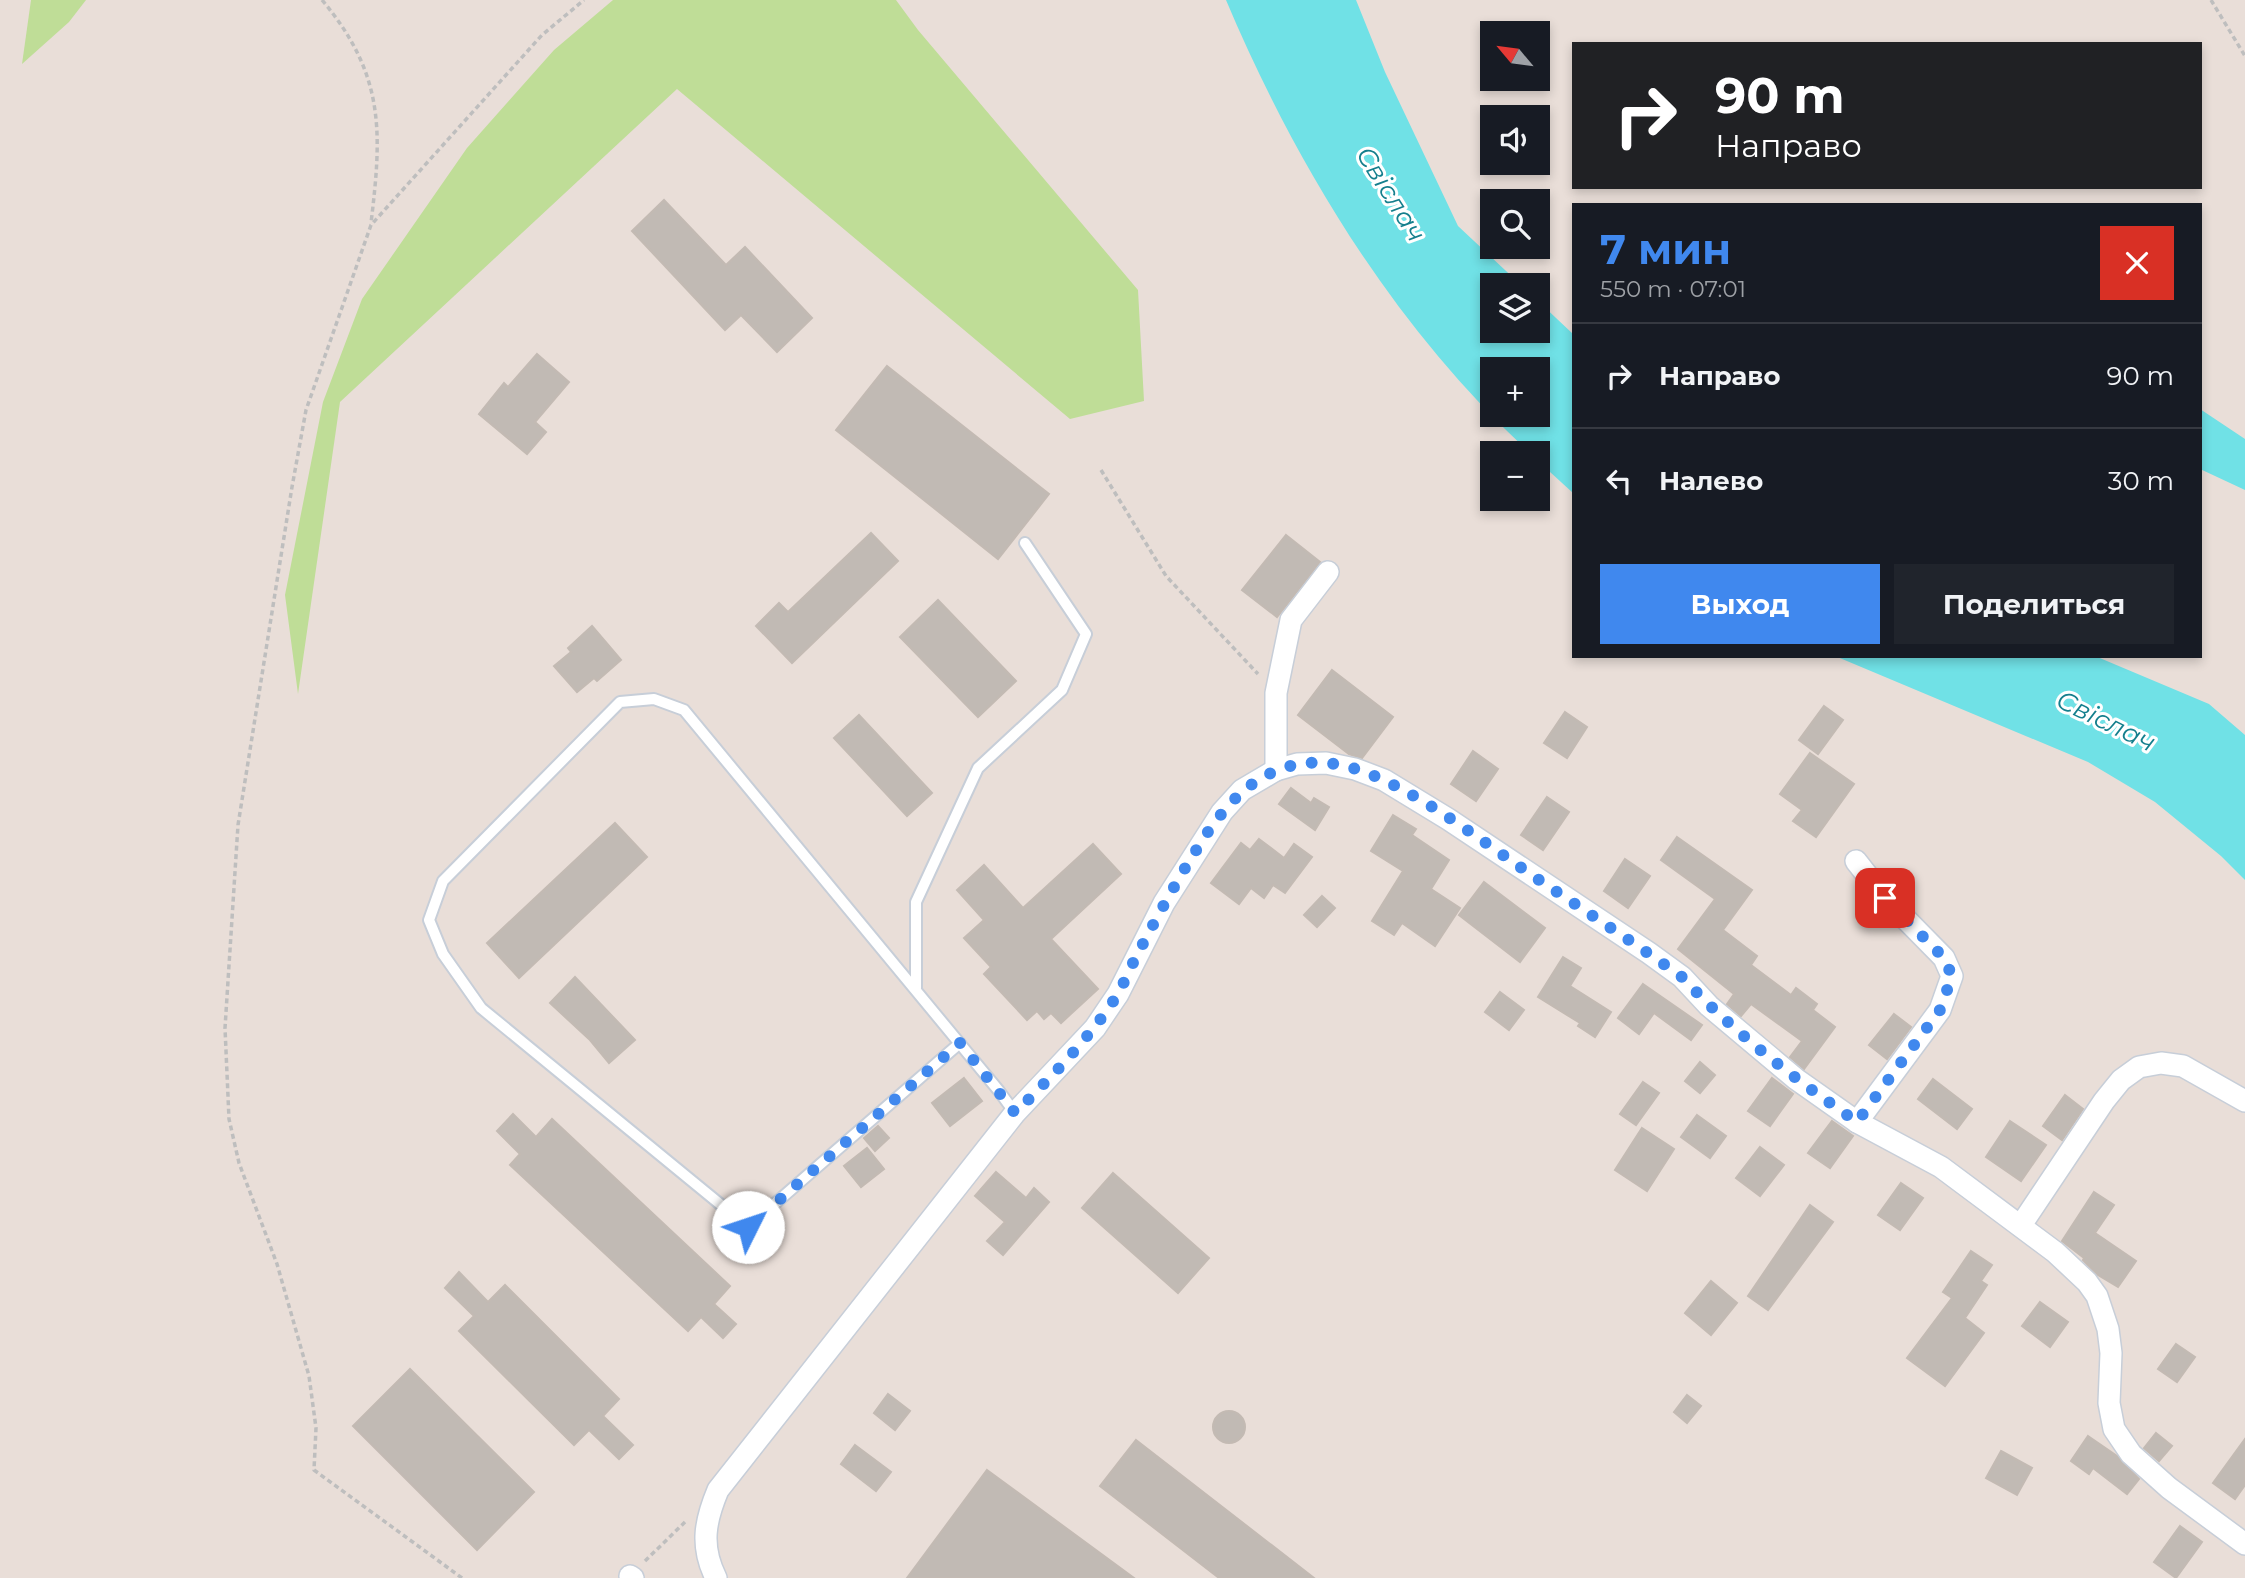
<!DOCTYPE html>
<html lang="ru">
<meta charset="utf-8">
<style>
body{margin:0;font-family:Montserrat,sans-serif;background:#20242c;color:#f1f3f6;height:100vh;display:flex;flex-direction:column;font-size:26px;white-space:nowrap}
*{box-sizing:border-box;margin:0}
p{font-size:23px;color:#9ea1a6}
.icon{flex:none;width:38px;height:38px;fill:none;stroke:currentColor;stroke-width:2;stroke-linecap:round;stroke-linejoin:round}
.map{position:relative;flex:1;overflow:hidden}
.side{position:absolute;left:1572px;top:203px;width:630px;height:455px;display:flex;flex-direction:column;background:#171b24;border-radius:0px;box-shadow:0 4px 10px #0003}
.side>*{flex:none}
.guide{position:absolute;left:1572px;top:42px;width:630px;height:147px;border-radius:0px;box-shadow:0 4px 10px #0003;background:#202124;color:#fff;overflow:hidden}
.needle{width:46px;rotate:299deg}
.tools{position:absolute;left:1480px;top:21px;display:grid;gap:14px}
.tools a{display:grid;place-items:center;width:70px;height:70px;border-radius:0px;background:#171b24;box-shadow:0 4px 10px #0003;font-size:35px}
.pin{position:absolute;display:grid;place-items:center;width:60px;height:60px;color:#fff;margin:-30px;border-radius:14px;box-shadow:0 4px 10px #0006}
.me{position:absolute;width:77px;margin:-38px;rotate:49deg;stroke-linejoin:round;filter:drop-shadow(0 0 5px #0008)}
.turn{display:flex;align-items:center;gap:24px;height:147px;padding:0 28px;font-size:32px}
.turn .icon{width:91px;height:91px;stroke-width:2.5}
.turn b{display:block;font-size:49px;line-height:60px}
.round{display:grid;place-items:center;flex:none;width:74px;height:74px;border-radius:0px;background:#20242c}
.head{display:flex;align-items:center;justify-content:space-between;height:119px;padding:0 28px}
h1{font-size:42px;font-weight:700;line-height:52px;color:#4088ee}
.button{display:flex;gap:14px;margin-top:auto;padding:14px 28px}
.button a{flex:1;height:80px;border-radius:0px;background:#4088ee;color:#fff;font-size:28px;font-weight:700;line-height:80px;text-align:center}
.button a+a{background:#20242c;color:#f1f3f6}
ul{padding:0;list-style:none}
li{display:flex;align-items:center;gap:21px;height:105px;padding:0 28px;border-top:2px solid #363941}
li div{flex:1}
li b{display:block;font-size:26px}
li em{font-style:normal}
.map>svg:first-child{display:block}
.green{fill:#bfdd97}
.water{fill:#70e1e6;fill-rule:evenodd}
.building{fill:#c1bab4;stroke:#c3bab3;stroke-width:2}
.lines{fill:none;stroke-linecap:round;stroke-linejoin:round}
.lane-casing{stroke:#c7ced8;stroke-width:14}
.street-casing{stroke:#c7ced8;stroke-width:24}
.path{stroke:#bebebe;stroke-width:3.5;stroke-dasharray:5 3.5;stroke-linecap:butt}
.lane{stroke:#fff;stroke-width:10}
.street{stroke:#fff;stroke-width:21}
.route{stroke:#4088ee;stroke-width:12;stroke-dasharray:0 21.6}
.labels{text-anchor:middle;dominant-baseline:central;stroke-width:6;stroke-linejoin:round;paint-order:stroke}
.water-label{font-size:26px;font-style:italic;fill:#147f8d;stroke:#fff}
</style>
<div class="map">
<svg width="2245" height="1578" viewBox="0 0 2245 1578">
<rect width="100%" height="100%" fill="#e9ded8"/>
<g class="green">
<polygon points="31,0 86,0 69,22 22,64"/>
<polygon points="613,0 896,0 918,30 1138,290 1144,401 1070,419 677,89 340,402 298,694 285,595 323,402 362,299 467,148 554,50"/>
</g>
<g class="water">
<path d="M1226,0H1356L1385,72L1458,226L1521,285H1493V331H1538V301L1573,334V493L1538,461V453H1530C1395,328 1297,168 1226,0ZM1493,369H1538V415H1493Z"/>
<polygon points="2200,409 2245,439 2245,490 2200,469"/>
<polygon points="1835,656 2095,656 2209,704 2245,735 2245,880 2221,856 2155,802 2088,762"/>
</g>
<g class="building">
<polygon points="664,200 726,265 745,247 812,318 777,352 741,315 725,330 632,231"/>
<polygon points="537,354 569,382 535,422 546,432 527,454 479,414 504,383 508,387"/>
<polygon points="887,366 1049,494 998,559 836,430"/>
<polygon points="871,533 898,561 792,663 756,626 779,603 788,612"/>
<polygon points="1286,535 1320,562 1277,617 1242,590"/>
<polygon points="938,600 1016,681 978,717 900,637"/>
<polygon points="592,626 621,660 597,681 594,678 577,692 554,666 571,652 568,648"/>
<polygon points="1332,670 1393,717 1362,758 1349,754 1298,715"/>
<polygon points="1824,706 1843,720 1818,754 1799,740"/>
<polygon points="1565,712 1587,727 1567,758 1544,743"/>
<polygon points="859,715 932,793 907,816 834,738"/>
<polygon points="1473,751 1498,769 1476,801 1451,784"/>
<polygon points="1810,753 1854,784 1816,837 1793,821 1802,810 1780,794"/>
<polygon points="1291,788 1311,803 1314,798 1329,807 1315,830 1279,804"/>
<polygon points="1547,797 1569,812 1543,850 1521,835"/>
<polygon points="1393,815 1416,829 1412,835 1449,860 1431,889 1460,908 1435,946 1402,923 1394,935 1372,921 1403,871 1371,851"/>
<polygon points="615,823 647,857 519,978 487,943"/>
<polygon points="1677,837 1752,890 1723,930 1757,956 1751,965 1791,995 1796,988 1817,1004 1813,1010 1835,1027 1804,1069 1790,1057 1802,1041 1751,1004 1741,1016 1727,1004 1734,994 1678,949 1715,899 1661,860"/>
<polygon points="1259,839 1284,858 1294,844 1312,857 1285,893 1273,885 1264,898 1251,888 1239,904 1211,883 1241,843 1250,850"/>
<polygon points="1093,844 1121,874 1051,939 1098,989 1061,1023 1051,1013 1044,1019 1037,1011 1027,1020 984,974 991,967 964,938 984,920 957,890 984,865 1023,908"/>
<polygon points="1625,859 1650,876 1628,908 1604,891"/>
<polygon points="1484,882 1545,928 1520,962 1459,915"/>
<polygon points="1322,896 1335,908 1317,927 1304,915"/>
<polygon points="1563,957 1581,968 1570,986 1611,1012 1595,1037 1578,1026 1580,1023 1538,997"/>
<polygon points="575,977 635,1040 609,1063 590,1040 550,1003"/>
<polygon points="1643,984 1702,1025 1691,1040 1654,1013 1639,1034 1618,1018"/>
<polygon points="1500,992 1524,1010 1509,1030 1485,1012"/>
<polygon points="1894,1014 1911,1027 1887,1059 1869,1045"/>
<polygon points="1700,1062 1715,1075 1700,1093 1685,1081"/>
<polygon points="964,1078 982,1101 950,1126 932,1103"/>
<polygon points="1772,1078 1793,1094 1770,1126 1748,1111"/>
<polygon points="1933,1079 1972,1109 1957,1129 1918,1099"/>
<polygon points="1643,1082 1659,1093 1636,1125 1620,1114"/>
<polygon points="2065,1095 2083,1109 2062,1140 2043,1126"/>
<polygon points="513,1114 536,1137 552,1119 730,1286 714,1304 736,1324 723,1338 701,1317 688,1331 510,1165 520,1154 497,1131"/>
<polygon points="1697,1115 1726,1136 1710,1158 1681,1137"/>
<polygon points="1832,1121 1853,1136 1830,1168 1808,1153"/>
<polygon points="2010,1121 2046,1145 2021,1181 1986,1157"/>
<polygon points="878,1126 889,1138 875,1151 864,1138"/>
<polygon points="1642,1128 1674,1149 1647,1191 1615,1170"/>
<polygon points="1760,1147 1784,1165 1760,1196 1736,1178"/>
<polygon points="867,1148 884,1169 861,1187 844,1166"/>
<polygon points="996,1172 1026,1198 1034,1188 1049,1202 1003,1255 987,1241 1005,1222 975,1196"/>
<polygon points="1113,1173 1209,1258 1178,1293 1082,1208"/>
<polygon points="1901,1183 1923,1198 1900,1230 1878,1215"/>
<polygon points="2094,1192 2114,1205 2095,1233 2136,1261 2118,1287 2098,1275 2083,1260 2084,1258 2062,1241"/>
<polygon points="1810,1205 1833,1222 1768,1310 1748,1296"/>
<polygon points="1971,1251 1992,1265 1981,1281 1987,1285 1965,1318 1984,1333 1945,1386 1907,1358 1952,1298 1943,1292"/>
<polygon points="459,1272 488,1302 505,1285 619,1399 603,1416 633,1445 619,1459 589,1430 574,1445 459,1331 474,1316 445,1288"/>
<polygon points="1711,1281 1737,1303 1711,1335 1685,1313"/>
<polygon points="2040,1302 2068,1322 2050,1347 2022,1326"/>
<polygon points="2176,1344 2195,1357 2177,1382 2158,1369"/>
<polygon points="410,1369 534,1492 477,1550 353,1426"/>
<polygon points="888,1394 910,1411 895,1430 874,1413"/>
<polygon points="1687,1395 1701,1406 1687,1423 1674,1412"/>
<circle cx="1229" cy="1427" r="16"/>
<polygon points="2156,1433 2172,1446 2159,1461 2144,1448"/>
<polygon points="2088,1436 2117,1456 2139,1479 2127,1494 2093,1468 2089,1474 2071,1461"/>
<polygon points="2245,1439 2245,1485 2235,1499 2213,1483"/>
<polygon points="1136,1440 1314,1578 1219,1578 1100,1486"/>
<polygon points="855,1445 891,1472 876,1491 841,1464"/>
<polygon points="2001,1451 2032,1468 2017,1495 1986,1478"/>
<polygon points="987,1470 1134,1578 907,1578"/>
<polygon points="2180,1526 2202,1542 2176,1578 2154,1562"/>
</g>
<g class="lines">
<g class="lane-casing">
<g id="lane">
<polyline points="916,988 916,902 978,768 1062,690 1086,634 1025,543"/>
<polyline points="960,1043 748,1227 481,1008 443,954 429,920 443,881 620,702 654,699 684,710 999,1091 1015,1113"/>
</g>
</g>
<g class="street-casing">
<g id="street">
<polyline points="1276,770 1276,693 1291,620 1328,572"/>
<polyline points="1856,861 1885,898 1944,958 1952,976 1940,1010 1857,1122"/>
<polyline points="2021,1225 2104,1101 2121,1080 2139,1067 2161,1063 2183,1066 2245,1101"/>
<polyline points="630,1576 633,1578"/>
<path d="M716,1578C700,1546 705,1521 718,1490L1015,1113L1095,1028L1118,994L1164,903L1222,812L1242,790L1276,770L1297,764L1326,763L1355,769L1384,780L1448,819L1649,953L1682,977L1709,1006L1796,1079L1857,1122L1941,1167L2055,1252L2087,1282L2097,1296L2108,1329L2111,1353L2109,1403L2114,1429L2131,1454L2169,1488L2245,1544"/>
</g>
</g>
<g class="path">
<path d="M322,0C385,75 382,132 371,223"/>
<polyline points="2211,0 2245,56"/>
<polyline points="1101,470 1166,576 1258,674"/>
<polyline points="645,1561 685,1522"/>
<polyline points="462,1578 314,1470 316,1428 309,1376 277,1264 239,1163 229,1119 225,1028 238,825 292,487 306,410 371,225 542,35 584,0"/>
</g>
<use href="#lane" class="lane"/>
<use href="#street" class="street"/>
</g>
<g class="lines">
<path class="route" d="M748,1227L960,1043L1015,1113C1052,1076 1088,1040 1116,997C1124,984 1130,968 1137,955C1157,917 1177,880 1200,844C1229,798 1266,759 1326,763C1388,767 1477,838 1529,873C1580,908 1632,941 1682,977C1734,1033 1795,1079 1857,1122L1940,1010L1952,976L1944,958L1885,898"/>
</g>
<g class="labels">
<g class="water-label">
<text transform="translate(1391 194) rotate(58)">Свіслач</text>
<text transform="translate(2106 721) rotate(26)">Свіслач</text>
</g>
</g>
</svg>
<div class="tools">
<a><svg class="needle" viewBox="-14 -14 28 28"><path d="M0-13l5 13h-10z" fill="#e53935"/><path d="M0 13l5-13h-10z" fill="#9ea1a6"/></svg></a>
<a><svg class="icon" aria-label="sound" viewBox="0 0 24 24"><path d="M4 9h4l5-4v14l-5-4H4zM17 9q2 3 0 6"/></svg></a>
<a><svg class="icon" aria-label="search" viewBox="0 0 24 24"><circle cx="10" cy="10" r="6"/><path d="M15 15l6 6"/></svg></a>
<a><svg class="icon" aria-label="layers" viewBox="0 0 24 24"><path d="M12 4l9 5-9 5-9-5zM3 14l9 5 9-5"/></svg></a>
<a>+</a>
<a>−</a>
</div>
<div class="pin" style="left:1885px;top:898px;background:#d93025"><svg class="icon" aria-label="arrive" viewBox="0 0 24 24"><path d="M6 21V4h12l-3 4 3 4H6"/></svg></div>
<svg class="me" style="left:748px;top:1227px" viewBox="-20 -20 40 40"><circle r="19" fill="#fff"/><path d="M0-13L10 11 0 6-10 11z" fill="#4088ee"/></svg>
<div class="guide">
<div class="turn"><svg class="icon" aria-label="right" viewBox="0 0 24 24"><path d="M7 20v-9h11M14 6l5 5-5 5"/></svg><div><b>90 m</b>Направо</div></div>
</div>
<section class="side">
<div class="head"><div><h1>7 мин</h1><p>550 m · 07:01</p></div><a class="round" style="background:#d93025;color:#fff"><svg class="icon" aria-label="close" viewBox="0 0 24 24"><path d="M6 6l12 12M18 6L6 18"/></svg></a></div>
<ul>
<li><svg class="icon" aria-label="right" viewBox="0 0 24 24"><path d="M7 20v-9h11M14 6l5 5-5 5"/></svg><div><b>Направо</b></div><em>90 m</em></li>
<li><svg class="icon" aria-label="left" viewBox="0 0 24 24"><path d="M17 20v-9H6M10 6l-5 5 5 5"/></svg><div><b>Налево</b></div><em>30 m</em></li>
</ul>
<div class="button"><a>Выход</a><a>Поделиться</a></div>
</section>
</div>
